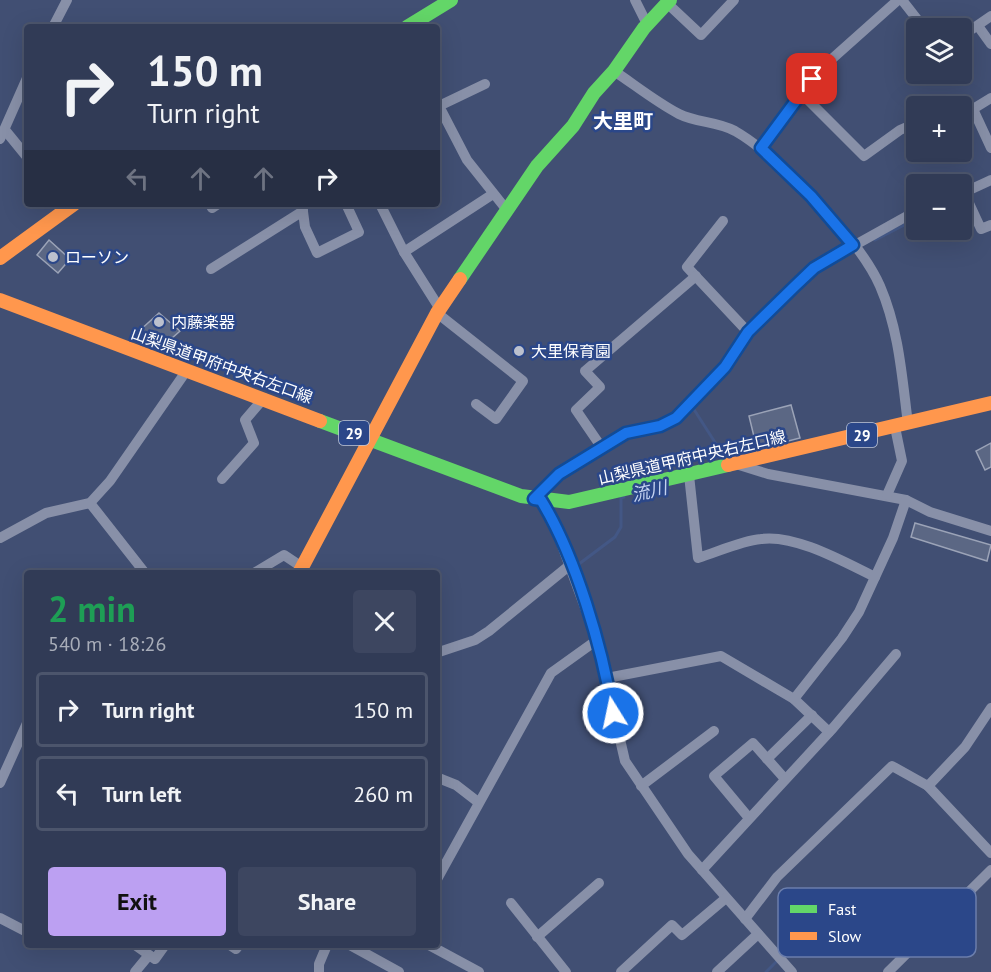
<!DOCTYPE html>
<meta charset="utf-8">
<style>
body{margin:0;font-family:"PT Sans","Noto Sans JP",sans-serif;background:#3d4660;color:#f1f3f6;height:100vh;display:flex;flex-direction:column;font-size:22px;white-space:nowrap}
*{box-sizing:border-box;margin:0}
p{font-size:20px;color:#a8adb9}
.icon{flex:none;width:33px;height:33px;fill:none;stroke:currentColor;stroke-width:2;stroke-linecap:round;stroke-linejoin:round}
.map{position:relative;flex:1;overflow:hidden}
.side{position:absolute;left:24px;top:570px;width:416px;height:378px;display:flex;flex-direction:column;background:#313b56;border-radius:6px;box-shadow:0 6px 24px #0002,0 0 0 2px #4c556c}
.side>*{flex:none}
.hud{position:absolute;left:24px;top:24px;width:416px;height:183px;border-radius:6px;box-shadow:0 6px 24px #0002,0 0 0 2px #4c556c;background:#313b56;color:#f1f3f6;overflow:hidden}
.tools{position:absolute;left:906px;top:18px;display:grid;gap:12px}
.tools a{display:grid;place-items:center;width:66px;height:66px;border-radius:6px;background:#313b56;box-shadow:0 6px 24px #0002,0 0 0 2px #4c556c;font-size:30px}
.pin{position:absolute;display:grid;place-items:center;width:51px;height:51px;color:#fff;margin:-26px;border-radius:12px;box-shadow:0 3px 9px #0006}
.me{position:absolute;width:66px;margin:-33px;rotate:350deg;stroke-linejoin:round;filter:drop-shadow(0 0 4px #0008)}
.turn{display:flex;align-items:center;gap:21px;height:126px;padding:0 24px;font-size:27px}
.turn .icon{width:78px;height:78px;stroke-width:2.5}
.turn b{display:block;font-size:42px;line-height:51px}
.lanes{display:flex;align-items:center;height:57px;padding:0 24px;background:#0003;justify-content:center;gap:30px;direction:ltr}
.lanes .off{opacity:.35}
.round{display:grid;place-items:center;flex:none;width:63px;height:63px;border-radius:6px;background:#3d4660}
.headline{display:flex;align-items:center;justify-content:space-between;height:102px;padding:0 24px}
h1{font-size:36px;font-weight:700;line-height:45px;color:#1e9e55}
.action{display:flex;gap:12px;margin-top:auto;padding:12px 24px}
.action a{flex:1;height:69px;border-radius:6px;background:#bca0f2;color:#111;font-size:24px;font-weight:700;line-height:69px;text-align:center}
.action a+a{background:#3d4660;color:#f1f3f6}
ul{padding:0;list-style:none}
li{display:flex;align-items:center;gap:18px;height:75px;margin:0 12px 9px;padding:0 12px;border:3px solid #4c556c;border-radius:6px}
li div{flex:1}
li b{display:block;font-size:22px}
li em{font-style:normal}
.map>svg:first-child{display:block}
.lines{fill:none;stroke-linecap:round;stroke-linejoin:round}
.stream{stroke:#435785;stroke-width:3}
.building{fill:#5b6784;stroke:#9ba3b7;stroke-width:1.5}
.street{stroke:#8890a8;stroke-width:10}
.fast{stroke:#63d668;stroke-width:14}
.slow{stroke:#ff974d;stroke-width:14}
.route-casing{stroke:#114b97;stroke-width:15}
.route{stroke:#1a73e8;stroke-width:10}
.poi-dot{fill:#bcc1ce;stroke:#2b4789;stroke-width:2}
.labels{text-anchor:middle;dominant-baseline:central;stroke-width:5;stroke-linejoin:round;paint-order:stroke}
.shield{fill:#2b4789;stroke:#bfc8dc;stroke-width:1.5}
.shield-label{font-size:15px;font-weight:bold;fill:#fff}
.poi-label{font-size:16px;fill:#fff;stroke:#2b4789;text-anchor:start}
.street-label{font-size:16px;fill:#fff;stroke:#2b4789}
.water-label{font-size:18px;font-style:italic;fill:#c4d2f0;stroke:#2b4789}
.quarter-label{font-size:20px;font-weight:bold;fill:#fff;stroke:#2b4789}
.key{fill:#2b4789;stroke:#6b7eac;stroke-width:1.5}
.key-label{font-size:16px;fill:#fff}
</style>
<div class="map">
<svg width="991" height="972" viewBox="0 0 991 972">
<rect width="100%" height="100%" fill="#414f73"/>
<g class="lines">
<g class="stream">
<polyline points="875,240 916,219"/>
<polyline points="748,341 757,330"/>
<polyline points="725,374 693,408 727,461"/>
<polyline points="575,567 615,537 621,527 621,498 624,497"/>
<polyline points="766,972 779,959"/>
</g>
</g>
<g class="building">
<polygon points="49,240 70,259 58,273 37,255"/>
<polygon points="159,313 180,331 163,346 138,332"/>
<polygon points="791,405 800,438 757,449 749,416"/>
<polygon points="991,443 991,467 985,470 976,451"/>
<polygon points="915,523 991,545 987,561 911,537"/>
</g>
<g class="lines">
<g class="street">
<polyline points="635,0 647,24"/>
<polyline points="902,0 924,28"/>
<polyline points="667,3 701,35 734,0"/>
<polyline points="978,26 991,44"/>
<polyline points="53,27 67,0"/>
<polyline points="962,36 991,16"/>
<path d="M614,71C635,85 656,102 679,114C697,123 716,121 735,131C779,156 860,240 880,286C899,330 902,377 908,424"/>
<polyline points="485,84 439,106 467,160 506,209"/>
<polyline points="800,92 864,156 900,130 916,123"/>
<polyline points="991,98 973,109 991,148"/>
<polyline points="5,130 27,157"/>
<polyline points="0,139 27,78"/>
<polyline points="761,148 800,92 824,66 898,0"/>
<polyline points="962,188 981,229 991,225"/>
<polyline points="965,192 991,180"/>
<polyline points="210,204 212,208 218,204"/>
<polyline points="302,204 305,227 317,253 359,232 346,204"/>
<polyline points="380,204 404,252 440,309"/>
<polyline points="723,221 687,267 748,332"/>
<polyline points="404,252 493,194"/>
<polyline points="211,269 303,211"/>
<polyline points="437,313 523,381 496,419 476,404"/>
<polyline points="602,448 576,410 600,387 585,371 696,276"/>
<polyline points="736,464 768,474 906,500 930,512 991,531"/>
<path d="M689,475L698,558C718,552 740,541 761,539C795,534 844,562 875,577"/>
<polyline points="222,479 254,443 245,420 264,398"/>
<polyline points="887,495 902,461 895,427"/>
<polyline points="534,499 559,474 625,433 660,426 676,418 725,367 748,332 814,268 916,211"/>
<polyline points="541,500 553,521 597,640 625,761 688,854 792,972"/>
<polyline points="90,503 145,573"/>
<polyline points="0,538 46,513 90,503 110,481 187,370"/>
<polyline points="254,573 284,555 302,567"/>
<polyline points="436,653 475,640 489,631 570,565"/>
<polyline points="607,678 721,656 794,699 829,732"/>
<polyline points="794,699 842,638 859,612 893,538 906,500"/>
<polyline points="767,759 812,715"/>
<polyline points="436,777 456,785 478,802"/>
<polyline points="0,783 27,723"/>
<polyline points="641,786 714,731"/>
<polyline points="928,786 991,853"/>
<polyline points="749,818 714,776 753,743 785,779"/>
<polyline points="702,870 833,728 896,654"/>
<polyline points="436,881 551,673 597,640"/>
<polyline points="511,903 566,972"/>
<polyline points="0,918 27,932"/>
<polyline points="745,919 777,877 892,766 928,786 965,747 991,708"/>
<polyline points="537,937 599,883"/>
<polyline points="135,945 149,955 135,972"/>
<polyline points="230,945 236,949 239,945"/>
<polyline points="350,945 399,972"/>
<polyline points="429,945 479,972"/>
<polyline points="149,955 155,959 165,945"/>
<polyline points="319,972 319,964 327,945"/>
<polyline points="621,972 672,925 682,935 726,898"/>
<polyline points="717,972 758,934"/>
<polyline points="888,972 991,870"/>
</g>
<g class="fast">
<polyline points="407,27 451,0"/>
<polyline points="460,279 537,166 573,126 594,93 614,71 644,28 670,0"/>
<polyline points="320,421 521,496 569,502 728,465"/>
</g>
<g class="slow">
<polyline points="0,258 74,204"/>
<polyline points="0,300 320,421"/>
<polyline points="728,465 991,403"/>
<polyline points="299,573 437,313 460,279"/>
</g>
</g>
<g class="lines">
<g class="route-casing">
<path id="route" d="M613,713C602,647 576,557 541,500L534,499L559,474L626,433L660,426L676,418L725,367L748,332L795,286L814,268L853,245L811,196L761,148L812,79"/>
</g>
<use href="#route" class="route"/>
</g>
<g class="poi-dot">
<circle cx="53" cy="257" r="6"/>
<circle cx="159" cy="322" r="6"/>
<circle cx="519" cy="351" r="6"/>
</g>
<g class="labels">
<g class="shield">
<rect x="339" y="421" width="30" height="24" rx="4.5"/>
<rect x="847" y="423" width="30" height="24" rx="4.5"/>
</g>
<g class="shield-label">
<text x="354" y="433">29</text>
<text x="862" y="435">29</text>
</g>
<g class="poi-label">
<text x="65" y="257">ローソン</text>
<text x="171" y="322">内藤楽器</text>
<text x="531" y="351">大里保育園</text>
</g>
<g class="street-label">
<text transform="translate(222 365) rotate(20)">山梨県道甲府中央右左口線</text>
<text transform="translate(692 457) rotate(-13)">山梨県道甲府中央右左口線</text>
</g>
<g class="water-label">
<text transform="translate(649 491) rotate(-13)">流川</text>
</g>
<g class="quarter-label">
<text x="623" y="121">大里町</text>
</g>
</g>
<rect x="778" y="888" width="198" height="69" rx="9" class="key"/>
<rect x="790" y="905" width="27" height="8" fill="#63d668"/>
<rect x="790" y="932" width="27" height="8" fill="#ff974d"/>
<g class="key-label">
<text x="828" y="915">Fast</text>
<text x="828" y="942">Slow</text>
</g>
</svg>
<div class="tools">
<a><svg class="icon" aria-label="layers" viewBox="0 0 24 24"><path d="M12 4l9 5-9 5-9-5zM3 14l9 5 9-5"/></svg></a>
<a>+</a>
<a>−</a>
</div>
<div class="pin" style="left:812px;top:79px;background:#d93025"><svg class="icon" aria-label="arrive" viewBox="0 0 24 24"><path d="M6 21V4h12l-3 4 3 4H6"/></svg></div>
<svg class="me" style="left:613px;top:713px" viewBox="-20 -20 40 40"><circle r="17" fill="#1a73e8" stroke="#fff" stroke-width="3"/><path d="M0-11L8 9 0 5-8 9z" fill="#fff"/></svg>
<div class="hud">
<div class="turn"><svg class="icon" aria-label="right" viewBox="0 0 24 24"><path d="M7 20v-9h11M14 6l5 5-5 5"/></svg><div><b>150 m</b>Turn right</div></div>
<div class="lanes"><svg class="icon off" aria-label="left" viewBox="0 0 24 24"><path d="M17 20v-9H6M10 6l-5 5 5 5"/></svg><svg class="icon off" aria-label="ahead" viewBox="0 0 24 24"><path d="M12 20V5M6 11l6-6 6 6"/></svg><svg class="icon off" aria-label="ahead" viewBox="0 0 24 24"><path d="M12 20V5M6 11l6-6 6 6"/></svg><svg class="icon" aria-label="right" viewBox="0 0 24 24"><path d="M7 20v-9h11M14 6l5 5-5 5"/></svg></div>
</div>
<section class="side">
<div class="headline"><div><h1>2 min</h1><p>540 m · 18:26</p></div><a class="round"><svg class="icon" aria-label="close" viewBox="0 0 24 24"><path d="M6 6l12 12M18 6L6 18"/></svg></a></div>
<ul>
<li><svg class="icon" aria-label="right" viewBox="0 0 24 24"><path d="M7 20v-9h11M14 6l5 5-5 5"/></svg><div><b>Turn right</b></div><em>150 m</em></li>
<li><svg class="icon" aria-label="left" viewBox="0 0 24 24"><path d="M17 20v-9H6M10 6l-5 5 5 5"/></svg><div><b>Turn left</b></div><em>260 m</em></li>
</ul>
<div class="action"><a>Exit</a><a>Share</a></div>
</section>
</div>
